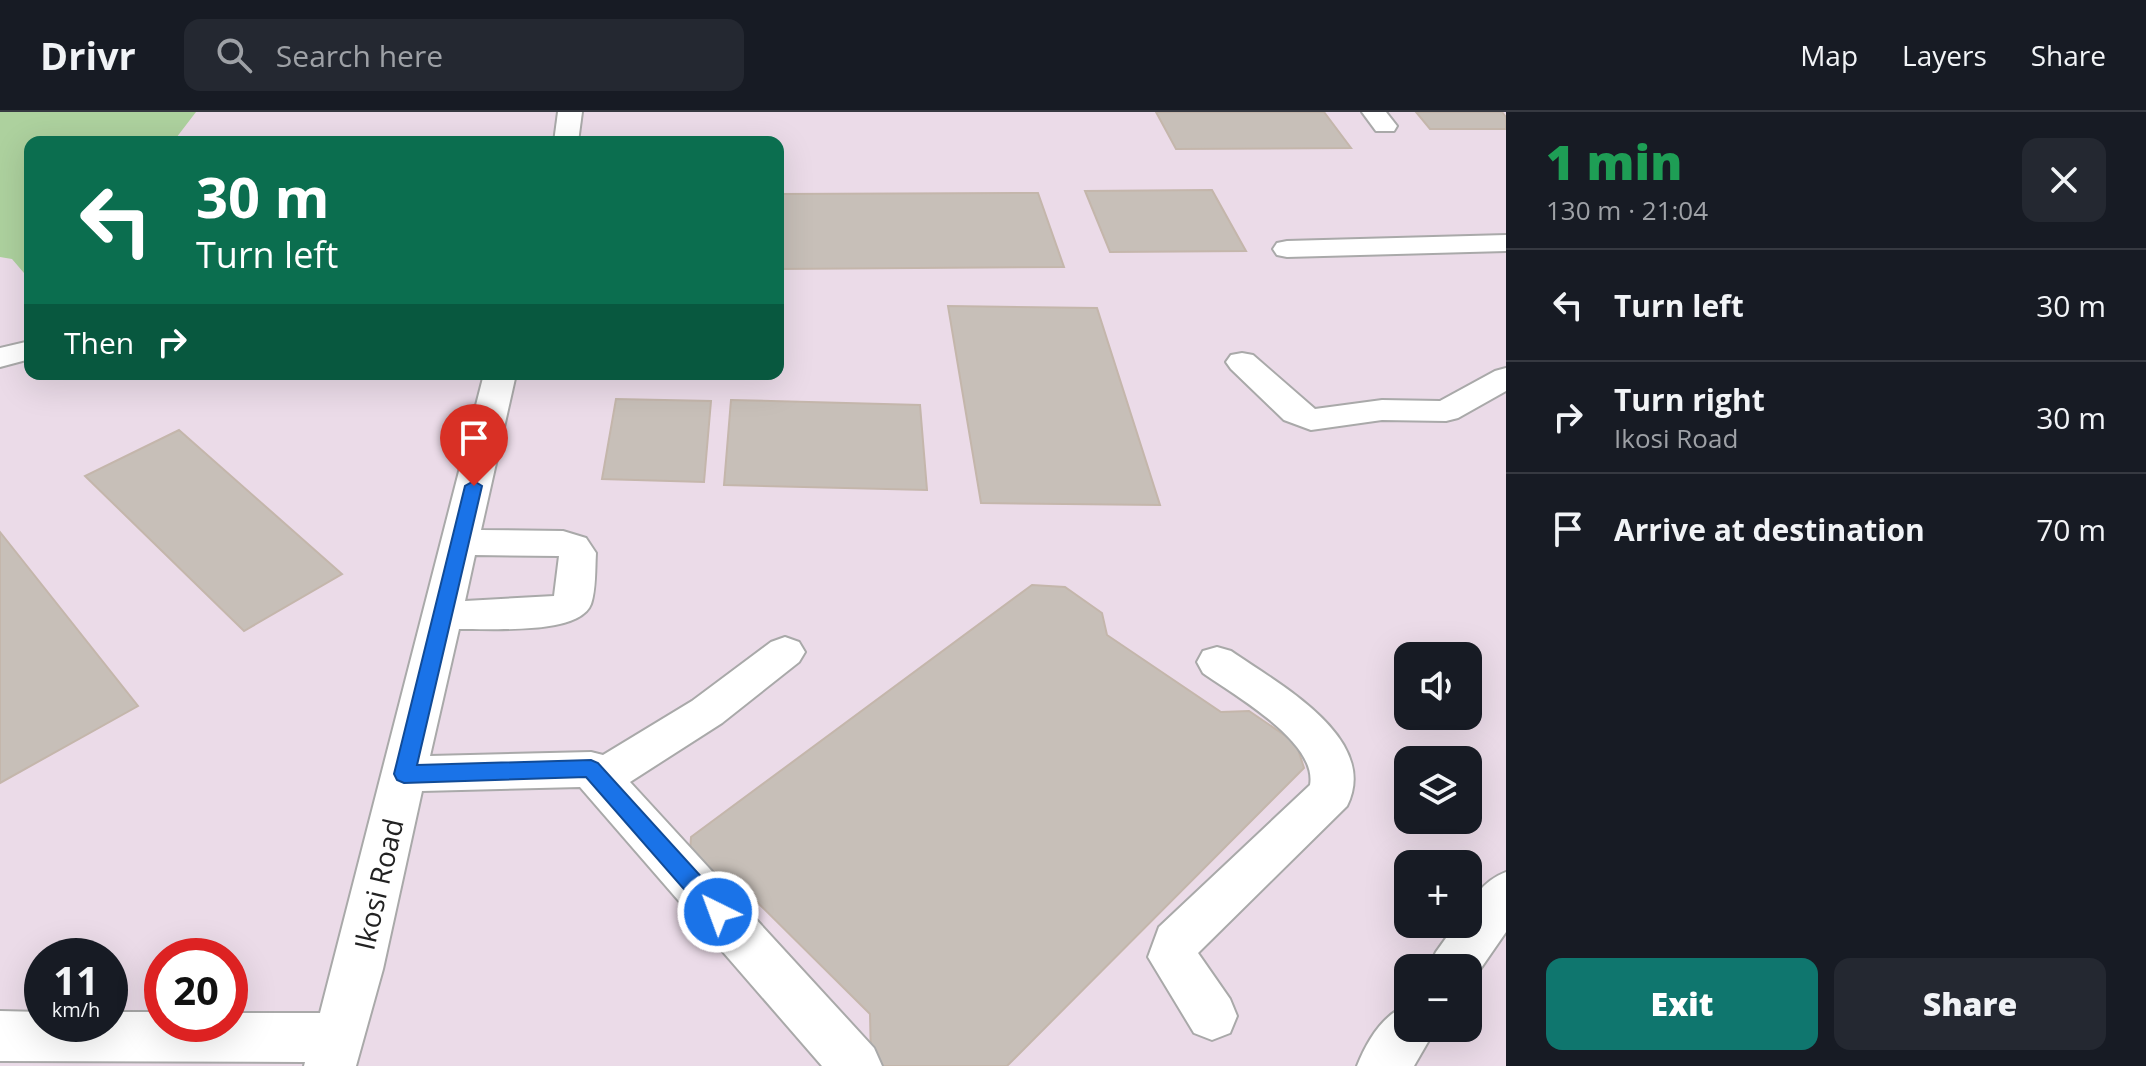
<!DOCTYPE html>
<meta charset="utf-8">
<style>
body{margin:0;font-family:"Open Sans",sans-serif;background:#242831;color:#f1f3f6;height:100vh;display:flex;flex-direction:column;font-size:30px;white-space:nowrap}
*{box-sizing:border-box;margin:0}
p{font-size:26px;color:#9ea1a6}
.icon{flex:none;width:44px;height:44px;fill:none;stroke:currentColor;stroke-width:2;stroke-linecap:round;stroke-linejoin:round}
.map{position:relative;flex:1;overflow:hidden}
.drawer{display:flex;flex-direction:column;background:#171b24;width:640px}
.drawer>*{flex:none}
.guide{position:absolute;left:24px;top:24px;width:760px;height:244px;border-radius:16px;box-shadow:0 8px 32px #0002;background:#0b6e4f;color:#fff;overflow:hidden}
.controls{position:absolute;left:1394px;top:530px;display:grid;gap:16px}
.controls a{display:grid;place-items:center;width:88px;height:88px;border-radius:16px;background:#171b24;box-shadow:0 8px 32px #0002;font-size:40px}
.speed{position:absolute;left:24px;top:826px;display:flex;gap:16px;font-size:40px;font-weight:700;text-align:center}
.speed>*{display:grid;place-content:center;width:104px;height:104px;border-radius:50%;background:#171b24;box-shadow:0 8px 32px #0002;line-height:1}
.speed small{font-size:20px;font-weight:400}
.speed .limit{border:12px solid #d22;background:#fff;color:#111}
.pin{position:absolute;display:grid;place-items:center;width:68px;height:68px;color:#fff;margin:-82px -34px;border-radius:50% 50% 50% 0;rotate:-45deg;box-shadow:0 0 8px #0007}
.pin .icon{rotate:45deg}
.me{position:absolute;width:88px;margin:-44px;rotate:318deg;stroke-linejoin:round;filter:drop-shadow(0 0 6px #0008)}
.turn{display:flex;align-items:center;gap:28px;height:168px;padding:0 40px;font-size:36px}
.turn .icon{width:104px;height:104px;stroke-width:2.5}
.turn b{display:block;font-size:56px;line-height:68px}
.then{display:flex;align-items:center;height:76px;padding:0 40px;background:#0003;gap:16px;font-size:30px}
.round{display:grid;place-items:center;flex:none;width:84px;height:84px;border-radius:16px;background:#242831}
.overview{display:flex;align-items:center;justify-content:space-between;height:136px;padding:0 40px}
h1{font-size:48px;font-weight:800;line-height:60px;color:#1e9e55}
.cta{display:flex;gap:16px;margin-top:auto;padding:16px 40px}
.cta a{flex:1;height:92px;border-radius:16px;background:#0f766e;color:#fff;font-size:32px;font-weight:800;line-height:92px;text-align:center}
.cta a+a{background:#242831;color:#f1f3f6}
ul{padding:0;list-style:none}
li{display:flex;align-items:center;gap:24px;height:112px;padding:0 40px;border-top:2px solid #363941}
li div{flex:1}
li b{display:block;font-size:30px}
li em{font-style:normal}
header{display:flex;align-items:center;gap:48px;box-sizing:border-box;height:112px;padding:0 40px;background:#171b24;border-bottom:2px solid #363941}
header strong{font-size:38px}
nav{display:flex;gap:44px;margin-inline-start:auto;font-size:28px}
.search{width:560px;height:72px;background:#242831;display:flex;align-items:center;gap:20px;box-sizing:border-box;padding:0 28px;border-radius:16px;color:#9ea1a6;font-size:30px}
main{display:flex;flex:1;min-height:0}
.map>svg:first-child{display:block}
.industrial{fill:#ebdbe8;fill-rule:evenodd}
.forest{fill:#add19e}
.building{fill:#c7bfb8;stroke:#c4b6ab;stroke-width:2}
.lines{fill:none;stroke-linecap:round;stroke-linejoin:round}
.minor-casing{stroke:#a9a9a9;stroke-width:4}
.minor{fill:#fff;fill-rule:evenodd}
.route{fill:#1a73e8;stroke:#114b97;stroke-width:2}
.labels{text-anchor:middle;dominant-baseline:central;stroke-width:7;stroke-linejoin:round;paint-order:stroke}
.street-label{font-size:28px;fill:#222;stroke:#fff}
</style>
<header>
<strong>Drivr</strong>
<div class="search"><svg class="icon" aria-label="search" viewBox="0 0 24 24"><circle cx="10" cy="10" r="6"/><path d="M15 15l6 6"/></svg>Search here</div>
<nav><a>Map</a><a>Layers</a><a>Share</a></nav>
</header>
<main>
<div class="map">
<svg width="1506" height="954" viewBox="0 0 1506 954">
<rect width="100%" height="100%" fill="#f2efe9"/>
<path class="industrial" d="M0,0H1506V954H0ZM30,30H778V262H30ZM1408,544H1468V604H1408ZM1408,648H1468V708H1408ZM1408,752H1468V812H1408ZM42,844H110V912H42ZM162,844H230V912H162ZM1408,856H1468V916H1408Z"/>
<polygon class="forest" points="0,0 196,0 173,30 30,30 30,168 12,147 0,145"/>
<g class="building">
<polygon points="1156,0 1324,0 1351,36 1176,37"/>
<polygon points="1416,0 1502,0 1506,5 1506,17 1430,17"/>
<polygon points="1212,78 1246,139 1110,140 1085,79"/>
<polygon points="1038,81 1064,155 778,157 778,82"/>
<polygon points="948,194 1097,196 1160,393 981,391"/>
<polygon points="616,287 711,289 704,370 602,367"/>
<polygon points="731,288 920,293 927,378 724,373"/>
<polygon points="179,318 342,462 244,519 85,364"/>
<polygon points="0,420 138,594 0,671"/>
<polygon points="1032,473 1065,475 1102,501 1107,523 1221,600 1249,599 1296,631 1304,656 1007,954 877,954 871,948 870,902 757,790 722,788 689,757 691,725"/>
</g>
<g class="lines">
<g class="minor-casing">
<g id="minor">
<polygon points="558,0 582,0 578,30 554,30"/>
<polygon points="1362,0 1386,0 1397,14 1394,19 1376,19"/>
<polygon points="1506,123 1506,139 1287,145 1277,143 1273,137 1277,131 1287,129"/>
<polygon points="30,229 30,247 0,255 0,236"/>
<polygon points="1242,241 1253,243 1315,297 1382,288 1440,289 1495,259 1506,256 1506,279 1458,306 1446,309 1382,308 1311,318 1284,308 1231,257 1226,250 1231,243"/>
<path d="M484,262H516L481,418L563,419L586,426L596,441C595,457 596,477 591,492C579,524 488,516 459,517L430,644L591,640L603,643L692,589L771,530L785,525L799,530L805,540L799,550L722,611L630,670L874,936L882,954H822L580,675L422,679L383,857L356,954H304L305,950L0,949V899L42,900V912H110V900H162V912H230V901H320ZM475,443L559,444L554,484L465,489Z"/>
<path d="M1217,535L1231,539C1277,571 1381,626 1347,694L1198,841L1230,887L1237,904L1230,921L1212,928L1194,921L1148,845L1159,815L1310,673C1318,630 1234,583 1203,561L1197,550L1203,539Z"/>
<path d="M1506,760V820L1470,872L1468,873V856H1428L1436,840L1456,812H1468C1468,788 1483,769 1506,760Z"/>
<path d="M1408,893V916H1436L1414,954H1357C1367,929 1383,902 1408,893Z"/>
</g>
</g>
<use href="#minor" class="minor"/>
</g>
<polygon class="route" points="474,369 482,374 417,653 591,648 598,651 726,792 730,800 726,807 718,810 710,807 586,665 404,671 397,668 394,662 465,374"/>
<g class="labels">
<g class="street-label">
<text transform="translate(378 772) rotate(-77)">Ikosi Road</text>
</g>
</g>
</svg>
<div class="controls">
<a><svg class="icon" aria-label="sound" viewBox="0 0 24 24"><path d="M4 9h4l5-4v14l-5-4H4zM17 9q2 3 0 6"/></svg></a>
<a><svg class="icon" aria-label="layers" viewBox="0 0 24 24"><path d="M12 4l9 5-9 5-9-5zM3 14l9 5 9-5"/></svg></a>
<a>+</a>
<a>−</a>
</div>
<div class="speed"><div>11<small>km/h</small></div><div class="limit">20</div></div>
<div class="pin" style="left:474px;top:374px;background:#d93025"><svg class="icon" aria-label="arrive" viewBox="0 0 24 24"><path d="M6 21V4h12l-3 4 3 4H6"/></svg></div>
<svg class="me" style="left:718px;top:800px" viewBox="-20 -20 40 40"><circle r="17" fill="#1a73e8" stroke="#fff" stroke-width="3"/><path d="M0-11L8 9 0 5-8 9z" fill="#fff"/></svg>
<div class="guide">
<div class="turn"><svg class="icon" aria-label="left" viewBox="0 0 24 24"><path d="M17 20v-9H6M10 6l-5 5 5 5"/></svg><div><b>30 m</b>Turn left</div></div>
<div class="then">Then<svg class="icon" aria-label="right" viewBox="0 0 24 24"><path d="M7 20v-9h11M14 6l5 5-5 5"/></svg></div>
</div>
</div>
<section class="drawer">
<div class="overview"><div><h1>1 min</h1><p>130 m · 21:04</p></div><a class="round"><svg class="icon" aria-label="close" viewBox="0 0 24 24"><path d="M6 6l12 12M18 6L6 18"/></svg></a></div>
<ul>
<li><svg class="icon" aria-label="left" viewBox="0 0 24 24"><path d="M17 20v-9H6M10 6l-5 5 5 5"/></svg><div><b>Turn left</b></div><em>30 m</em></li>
<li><svg class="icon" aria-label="right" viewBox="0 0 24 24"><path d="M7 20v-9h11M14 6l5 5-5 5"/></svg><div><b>Turn right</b><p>Ikosi Road</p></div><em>30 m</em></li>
<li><svg class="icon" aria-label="arrive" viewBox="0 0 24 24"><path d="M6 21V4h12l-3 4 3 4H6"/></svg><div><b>Arrive at destination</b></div><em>70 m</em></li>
</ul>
<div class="cta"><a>Exit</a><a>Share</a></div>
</section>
</main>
